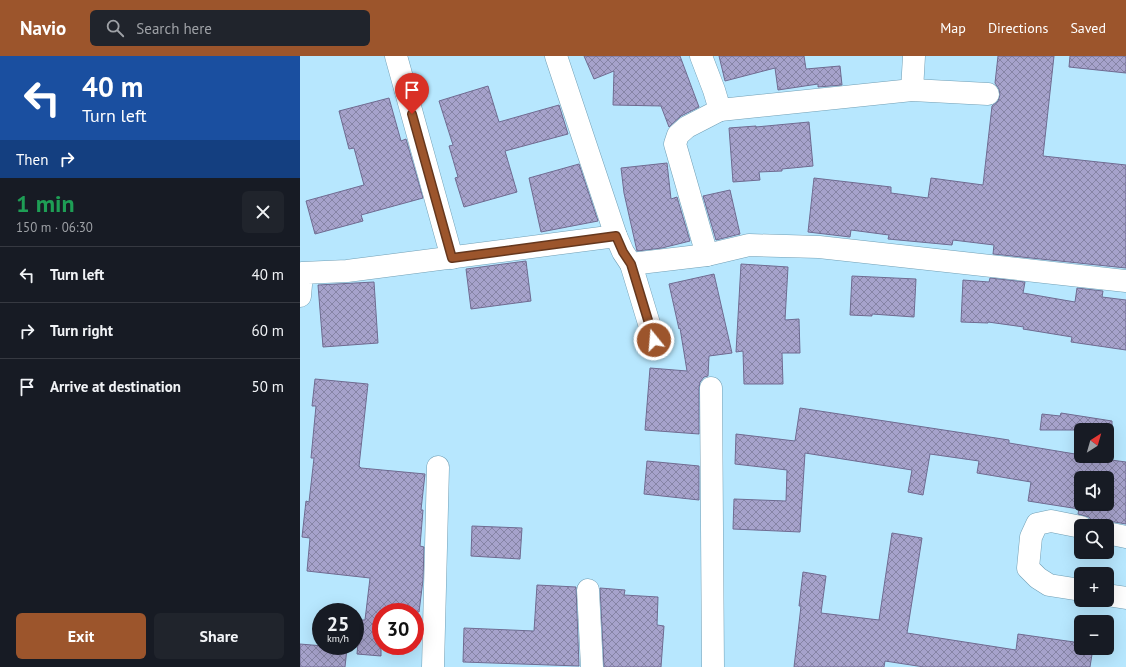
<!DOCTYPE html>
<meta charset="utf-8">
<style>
body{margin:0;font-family:"PT Sans",sans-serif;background:#20242c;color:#f1f3f6;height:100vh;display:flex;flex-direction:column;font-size:15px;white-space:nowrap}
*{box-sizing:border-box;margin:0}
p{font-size:13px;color:#9ea1a6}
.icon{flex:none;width:22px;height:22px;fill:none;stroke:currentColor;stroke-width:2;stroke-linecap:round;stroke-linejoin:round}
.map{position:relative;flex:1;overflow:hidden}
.details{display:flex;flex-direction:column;background:#171b24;width:300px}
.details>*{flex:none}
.guide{background:#1a4fa0;color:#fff;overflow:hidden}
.needle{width:26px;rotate:37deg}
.buttons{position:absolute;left:774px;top:367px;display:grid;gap:8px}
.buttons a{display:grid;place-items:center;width:40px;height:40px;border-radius:6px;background:#171b24;box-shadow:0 4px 16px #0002;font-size:20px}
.speed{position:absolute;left:12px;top:547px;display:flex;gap:8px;font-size:20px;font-weight:700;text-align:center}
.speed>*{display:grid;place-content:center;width:52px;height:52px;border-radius:50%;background:#171b24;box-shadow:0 4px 16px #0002;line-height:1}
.speed small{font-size:10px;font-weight:400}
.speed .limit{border:6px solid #d22;background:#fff;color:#111}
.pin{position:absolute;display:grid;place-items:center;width:34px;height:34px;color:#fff;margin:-41px -17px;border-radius:50% 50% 50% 0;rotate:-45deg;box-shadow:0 0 4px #0007}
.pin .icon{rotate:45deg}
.me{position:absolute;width:44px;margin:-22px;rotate:343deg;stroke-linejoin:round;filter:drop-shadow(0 0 3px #0008)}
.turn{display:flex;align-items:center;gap:14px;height:84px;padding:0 16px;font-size:18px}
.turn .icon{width:52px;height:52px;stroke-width:2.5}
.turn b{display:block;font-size:28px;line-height:34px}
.then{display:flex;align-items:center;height:38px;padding:0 16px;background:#0003;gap:8px;font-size:15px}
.round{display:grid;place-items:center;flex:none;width:42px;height:42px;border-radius:6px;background:#20242c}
.overview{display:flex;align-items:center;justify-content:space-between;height:68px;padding:0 16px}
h1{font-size:24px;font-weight:700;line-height:30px;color:#1e9e55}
.button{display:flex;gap:8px;margin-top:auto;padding:8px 16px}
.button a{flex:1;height:46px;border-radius:6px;background:#9c552c;color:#fff;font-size:16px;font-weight:700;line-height:46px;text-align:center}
.button a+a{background:#20242c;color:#f1f3f6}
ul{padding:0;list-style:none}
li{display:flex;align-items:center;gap:12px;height:56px;padding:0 16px;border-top:1px solid #363941}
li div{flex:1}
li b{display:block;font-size:15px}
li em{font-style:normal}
header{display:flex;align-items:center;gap:24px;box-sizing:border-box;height:56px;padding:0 20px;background:#9c552c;color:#fff}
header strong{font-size:19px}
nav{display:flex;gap:22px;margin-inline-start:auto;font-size:14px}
.search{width:280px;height:36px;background:#20242c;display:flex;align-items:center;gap:10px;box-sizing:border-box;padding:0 14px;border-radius:6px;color:#9ea1a6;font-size:15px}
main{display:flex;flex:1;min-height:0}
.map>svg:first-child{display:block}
.building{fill:url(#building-cross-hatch);stroke:#6f6b91;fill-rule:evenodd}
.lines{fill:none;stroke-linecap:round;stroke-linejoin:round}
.minor-casing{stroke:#719fb5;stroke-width:23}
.minor{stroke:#fff;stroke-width:22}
.route-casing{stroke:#65371d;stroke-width:10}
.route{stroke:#9c552c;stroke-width:7}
</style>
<header>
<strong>Navio</strong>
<div class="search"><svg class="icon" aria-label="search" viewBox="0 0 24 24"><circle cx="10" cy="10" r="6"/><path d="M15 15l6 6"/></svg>Search here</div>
<nav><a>Map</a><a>Directions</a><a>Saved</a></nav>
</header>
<main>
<section class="details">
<div class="guide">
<div class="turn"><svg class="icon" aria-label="left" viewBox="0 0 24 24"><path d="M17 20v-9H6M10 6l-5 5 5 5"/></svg><div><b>40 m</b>Turn left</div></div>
<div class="then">Then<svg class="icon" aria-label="right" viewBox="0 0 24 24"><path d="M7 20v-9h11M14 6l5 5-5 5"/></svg></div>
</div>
<div class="overview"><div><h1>1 min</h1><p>150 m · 06:30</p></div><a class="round"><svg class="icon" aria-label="close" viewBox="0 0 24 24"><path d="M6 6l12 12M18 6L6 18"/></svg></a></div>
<ul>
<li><svg class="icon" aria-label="left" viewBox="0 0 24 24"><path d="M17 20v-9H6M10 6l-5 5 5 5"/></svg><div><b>Turn left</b></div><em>40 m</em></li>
<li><svg class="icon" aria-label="right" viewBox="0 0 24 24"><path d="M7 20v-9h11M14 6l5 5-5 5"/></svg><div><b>Turn right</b></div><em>60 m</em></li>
<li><svg class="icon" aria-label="arrive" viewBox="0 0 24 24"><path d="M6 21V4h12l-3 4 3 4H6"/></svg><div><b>Arrive at destination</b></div><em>50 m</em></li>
</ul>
<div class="button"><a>Exit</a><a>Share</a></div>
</section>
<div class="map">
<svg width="826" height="611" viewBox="0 0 826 611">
<defs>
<pattern id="building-cross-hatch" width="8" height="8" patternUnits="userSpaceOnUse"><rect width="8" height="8" fill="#a6a2cb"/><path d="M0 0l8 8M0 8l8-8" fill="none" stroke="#8684a5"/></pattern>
</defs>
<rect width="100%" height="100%" fill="#b7e7fe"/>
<g class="building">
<polygon points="284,0 380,0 399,51 381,60 369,71 361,50 313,49 314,15 294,23"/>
<polygon points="419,0 504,0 506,13 540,10 542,29 518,31 518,28 478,34 475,12 425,25"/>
<polygon points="698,0 754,0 743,100 826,109 826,212 693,198 694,189 653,184 652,189 588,183 589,179 551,174 550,181 508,176 514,122 591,131 591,137 628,142 631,122 683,129 692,50 698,45 700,39 699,33 695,27"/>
<polygon points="770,0 826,0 826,17 769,11"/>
<polygon points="188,30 199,66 259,49 268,78 205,95 217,136 164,151 155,122 158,121 149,90 153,89 139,45"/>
<polygon points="89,42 101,85 106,83 123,142 61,159 63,165 15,178 6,145 64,129 54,92 49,93 39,55"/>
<polygon points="509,66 513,110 482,113 482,115 459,116 460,124 433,126 429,72 456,70 456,71"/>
<polygon points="367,107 371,143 377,141 390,185 362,192 337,195 324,137 321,112"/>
<polygon points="279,108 298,165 241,176 229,122"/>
<polygon points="430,134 440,178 416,184 403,140"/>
<polygon points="226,205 231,245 171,253 166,213"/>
<polygon points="441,208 488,211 485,264 499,263 500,297 482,297 483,328 444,328 443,295 436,296"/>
<polygon points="414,218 432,297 409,300 408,320 404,321 400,326 399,332 399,378 345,374 350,312 387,315 380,272 379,273 369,228"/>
<polygon points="552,220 616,223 614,261 572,258 572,260 550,259"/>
<polygon points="690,222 725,226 723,237 775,246 777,232 803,235 802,241 826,244 826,294 771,286 772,281 723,273 724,271 688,266 688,267 661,266 663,224 689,226"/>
<polygon points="74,226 78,287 23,291 18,229"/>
<polygon points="15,323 68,328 59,410 61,412 125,418 121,454 123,454 120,490 124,491 123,524 119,556 81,556 81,600 57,598 60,564 65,564 70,522 7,515 10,482 2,481 6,445 9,446 14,402 11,402 16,350 12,350"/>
<path d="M500,352L709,384V387L781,399V400L826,406V468L809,465H803L797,470H793V467L789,461L778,458L779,453L728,445L731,426L677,417L679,405L630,398L623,439L608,436L612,414L505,397L500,476L433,473L434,443L486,445L487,414L435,408L436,378L495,385ZM781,422H807V448H781Z"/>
<polygon points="761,357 812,365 812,374 740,374 742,358 760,360"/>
<polygon points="347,405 399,410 399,444 344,438"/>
<polygon points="172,470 222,472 220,503 171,500"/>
<polygon points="592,477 622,482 607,577 716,594 718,578 781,587 781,592 793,592 790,611 624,611 585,605 584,611 494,611 501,550 499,550 503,516 526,520 521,557 579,564"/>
<polygon points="237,529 276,531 279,610 163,606 164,572 234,575"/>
<polygon points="300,532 325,534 324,539 358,541 357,569 364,570 361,611 304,611"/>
<polygon points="0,588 47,592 45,611 0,611"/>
</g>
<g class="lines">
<g class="minor-casing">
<g id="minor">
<polyline points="96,0 152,202"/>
<polyline points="256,0 316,180 323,196 331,208 407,199 449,189 519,191 826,225"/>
<polyline points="401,0 414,34 420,54 612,34 688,38"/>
<polyline points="612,34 614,0"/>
<polyline points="407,199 375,88 378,79 387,71 420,54"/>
<polyline points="331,208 354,284"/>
<polyline points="0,240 2,217 47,215 316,180"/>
<polyline points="411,332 413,611"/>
<polyline points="781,471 751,465 737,468 731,481 728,512 738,522 749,529 781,534"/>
<polyline points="807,477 826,481"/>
<polyline points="288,534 292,611"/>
<polyline points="807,539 826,542"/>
<polyline points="133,611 138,411"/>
</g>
</g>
<use href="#minor" class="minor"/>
</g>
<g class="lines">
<g class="route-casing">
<polyline id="route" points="112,58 152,202 316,180 323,196 331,208 354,284"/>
</g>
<use href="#route" class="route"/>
</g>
</svg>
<div class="buttons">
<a><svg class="needle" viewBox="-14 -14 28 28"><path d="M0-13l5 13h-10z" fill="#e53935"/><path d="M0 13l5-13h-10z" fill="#9ea1a6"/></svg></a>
<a><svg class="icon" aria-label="sound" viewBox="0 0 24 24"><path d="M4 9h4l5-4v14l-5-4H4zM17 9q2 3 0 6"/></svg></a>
<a><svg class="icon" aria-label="search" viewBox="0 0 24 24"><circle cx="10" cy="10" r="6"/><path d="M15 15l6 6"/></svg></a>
<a>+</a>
<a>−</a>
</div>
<div class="speed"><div>25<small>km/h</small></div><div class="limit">30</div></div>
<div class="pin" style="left:112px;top:58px;background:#d93025"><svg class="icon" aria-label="arrive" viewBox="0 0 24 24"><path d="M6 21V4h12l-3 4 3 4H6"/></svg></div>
<svg class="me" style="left:354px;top:284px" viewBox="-20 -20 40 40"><circle r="17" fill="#9c552c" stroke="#fff" stroke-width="3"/><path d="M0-11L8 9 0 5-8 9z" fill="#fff"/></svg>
</div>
</main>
